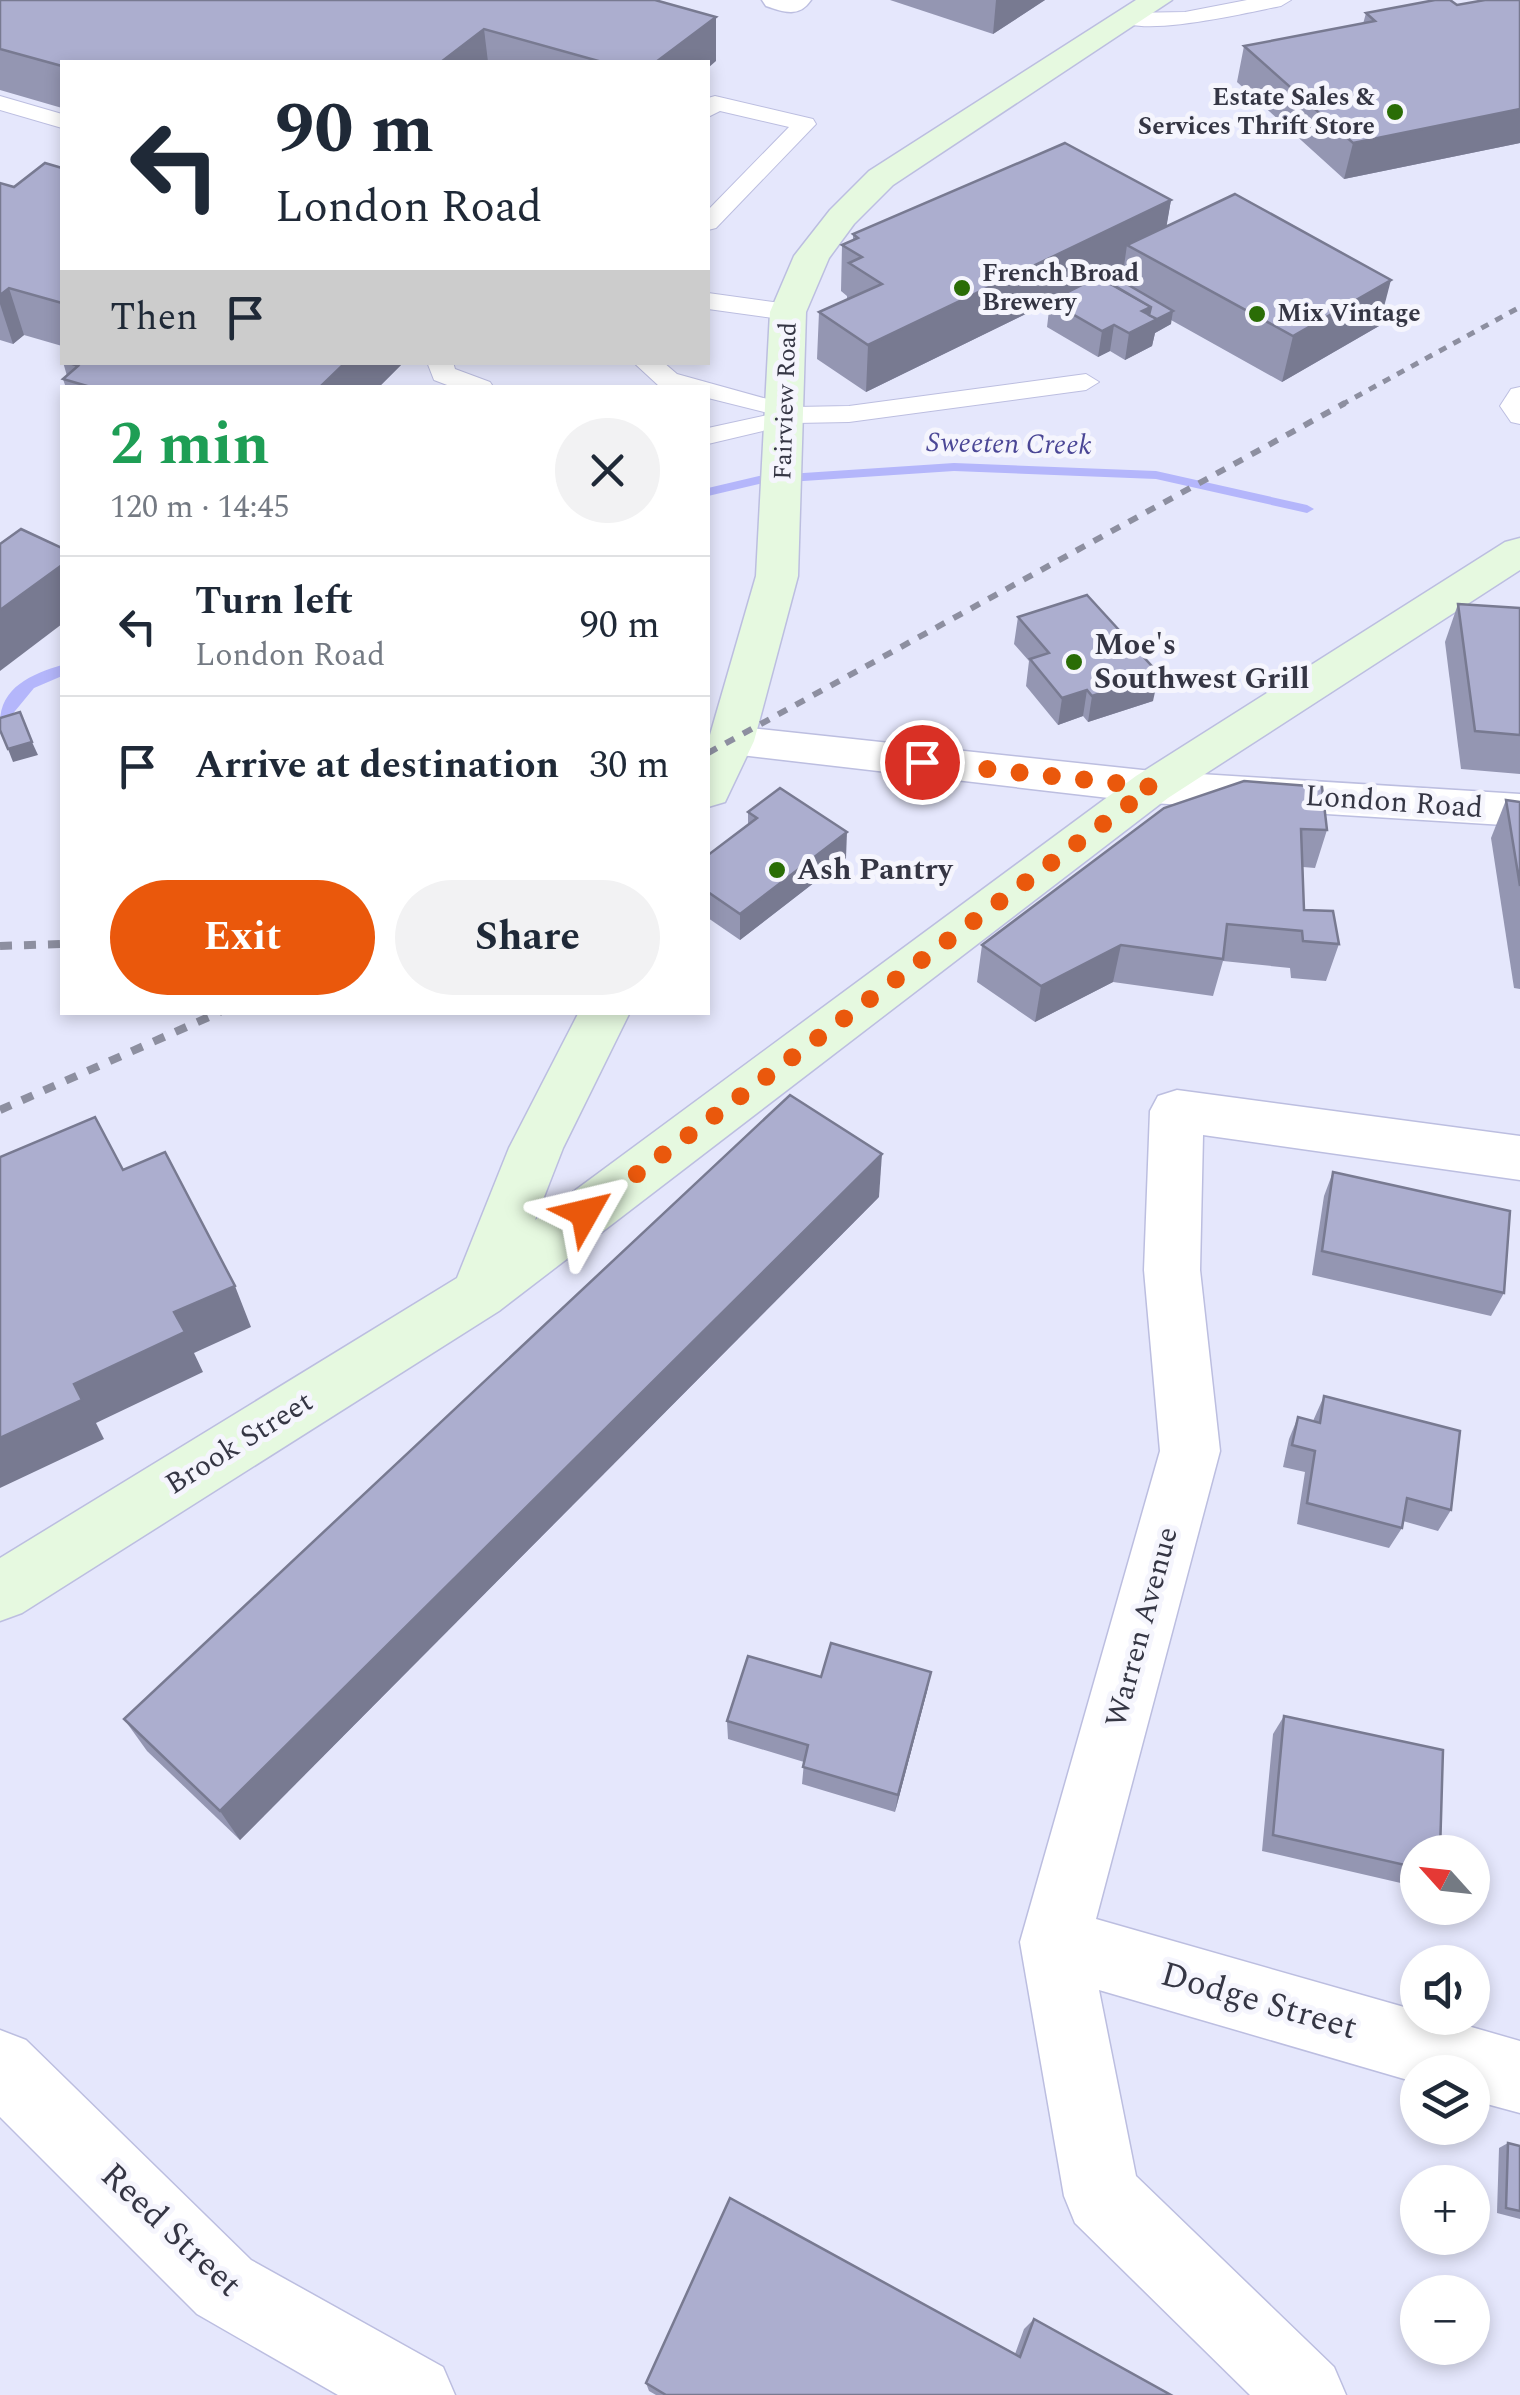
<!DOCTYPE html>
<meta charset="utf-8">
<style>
body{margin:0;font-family:Spectral,serif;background:#f2f2f3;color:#1f2937;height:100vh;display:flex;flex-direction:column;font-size:38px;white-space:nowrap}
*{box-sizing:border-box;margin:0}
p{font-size:32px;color:#747a83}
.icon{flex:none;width:55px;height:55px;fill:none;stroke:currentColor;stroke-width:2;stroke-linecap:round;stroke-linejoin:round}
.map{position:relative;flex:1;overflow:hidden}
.sheet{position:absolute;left:60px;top:385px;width:650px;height:630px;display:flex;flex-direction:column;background:#fff;border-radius:0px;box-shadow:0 5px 15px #0003}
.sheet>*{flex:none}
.top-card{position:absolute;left:60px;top:60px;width:650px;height:305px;border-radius:0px;box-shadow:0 5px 15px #0003;background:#fff;color:#1f2937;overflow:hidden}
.needle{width:65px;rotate:297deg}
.tools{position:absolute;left:1400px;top:1835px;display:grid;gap:20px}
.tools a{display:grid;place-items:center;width:90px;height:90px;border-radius:50%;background:#fff;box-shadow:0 5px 15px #0003;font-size:50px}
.pin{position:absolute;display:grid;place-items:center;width:85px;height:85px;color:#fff;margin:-42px;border:5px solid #fff;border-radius:50%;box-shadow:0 2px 10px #0007}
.me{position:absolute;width:110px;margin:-55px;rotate:53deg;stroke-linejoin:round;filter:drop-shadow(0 0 8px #0008)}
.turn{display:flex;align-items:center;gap:35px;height:210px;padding:0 50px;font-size:45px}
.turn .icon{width:130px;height:130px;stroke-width:2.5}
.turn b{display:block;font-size:70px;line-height:85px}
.then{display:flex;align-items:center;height:95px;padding:0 50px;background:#0003;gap:20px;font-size:38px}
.round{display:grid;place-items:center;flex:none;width:105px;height:105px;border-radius:52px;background:#f2f2f3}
.head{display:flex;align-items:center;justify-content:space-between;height:170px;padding:0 50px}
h1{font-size:60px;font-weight:700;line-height:75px;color:#1e9e55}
.action{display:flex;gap:20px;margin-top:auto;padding:20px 50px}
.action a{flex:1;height:115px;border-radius:60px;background:#ea580c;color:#fff;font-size:40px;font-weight:700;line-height:115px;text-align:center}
.action a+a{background:#f2f2f3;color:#1f2937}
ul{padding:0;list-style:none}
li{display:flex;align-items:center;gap:30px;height:140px;padding:0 50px;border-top:2px solid #e0e1e3}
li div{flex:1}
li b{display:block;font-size:38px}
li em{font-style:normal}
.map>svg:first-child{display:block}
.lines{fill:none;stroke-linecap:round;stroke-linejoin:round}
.stream{fill:#b4b6fb;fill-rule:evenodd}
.service-casing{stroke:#bcbee0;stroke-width:2}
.minor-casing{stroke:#bcbee0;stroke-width:3}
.secondary-casing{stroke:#bcbee0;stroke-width:3}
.service{fill:#fff;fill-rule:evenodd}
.minor{fill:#fff;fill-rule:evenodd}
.secondary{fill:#e6f9e0;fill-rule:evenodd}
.rail-far2{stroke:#8d8fa0;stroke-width:5;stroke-dasharray:8 8;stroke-linecap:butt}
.rail-far1{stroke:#8d8fa0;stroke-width:6;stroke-dasharray:10 10;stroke-linecap:butt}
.rail{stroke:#8d8fa0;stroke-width:8;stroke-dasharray:12 12;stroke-linecap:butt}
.wall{fill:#9496b2;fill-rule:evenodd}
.shaded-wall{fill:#787a91}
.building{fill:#acaecf;stroke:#787a91;stroke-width:2.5}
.route{stroke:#ea580c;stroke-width:18;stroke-dasharray:0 32.4}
.poi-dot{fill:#2a6d06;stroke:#f5f5fd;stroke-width:4}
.labels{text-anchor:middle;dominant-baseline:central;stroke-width:10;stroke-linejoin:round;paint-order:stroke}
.far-poi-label{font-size:25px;font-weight:bold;fill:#353644;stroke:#f5f5fd;text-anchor:start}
.far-street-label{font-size:25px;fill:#353644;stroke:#f5f5fd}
.far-water-label{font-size:28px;font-style:italic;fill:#4b4796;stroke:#f5f5fd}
.poi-label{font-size:30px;font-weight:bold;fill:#353644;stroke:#f5f5fd;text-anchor:start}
.street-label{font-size:30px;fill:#353644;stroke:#f5f5fd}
.near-street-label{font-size:35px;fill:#353644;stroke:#f5f5fd}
</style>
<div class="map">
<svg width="1520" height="2395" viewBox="0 0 1520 2395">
<rect width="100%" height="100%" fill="#e5e7fc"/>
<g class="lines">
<g class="stream">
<polygon points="954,463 1156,471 1307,505 1314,509 1307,513 1156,479 954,471 759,484 708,496 708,488 759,476"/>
<path d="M62,665V676L34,688L6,722L0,723C0,687 32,674 62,665Z"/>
</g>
<g class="service-casing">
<g id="service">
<path d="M1247,0H1291L1281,6C1250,12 1139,39 1117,19L1128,13L1185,12Z"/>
<polygon points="0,96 62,114 62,128 0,110"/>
<polygon points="715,96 813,119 816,124 716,228 708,230 708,210 789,127 720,111 708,117 708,98"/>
<polygon points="708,293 788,304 801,312 788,320 708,309"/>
<polygon points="427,362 453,362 455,369 490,382 494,388 455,388 434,380"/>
<polygon points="633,362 663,362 677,374 796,407 849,406 1086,374 1099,382 1086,390 849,422 796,423 708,444 708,428 772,414 708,398 708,388 659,386"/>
<polygon points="1520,387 1520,424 1511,422 1500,406 1511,389"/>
</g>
</g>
<g class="minor-casing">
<g id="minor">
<path d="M762,0H811C799,18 784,12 766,6Z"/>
<polygon points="731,726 1152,771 1520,794 1520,826 1152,803 715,752 708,741 715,730"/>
<polygon points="1177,1090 1520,1136 1520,1180 1203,1135 1200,1270 1220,1451 1096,1919 1418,2011 1418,2018 1440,2018 1520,2041 1520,2113 1472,2100 1472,2072 1418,2072 1418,2083 1099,1990 1136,2176 1334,2367 1346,2395 1250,2395 1075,2223 1064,2196 1020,1942 1160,1451 1144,1270 1150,1111 1158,1096"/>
<polygon points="0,2030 26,2040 251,2260 443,2367 455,2395 338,2395 197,2314 0,2117"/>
</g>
</g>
<g class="secondary-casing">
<g id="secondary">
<polygon points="1136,0 1172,0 893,185 854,224 829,258 806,312 798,576 754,741 725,802 708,807 708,742 756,576 770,312 794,256 830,210 869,171"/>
<polygon points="1520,538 1520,570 1168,798 499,1311 22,1613 0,1621 0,1558 457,1278 509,1148 579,1012 630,1012 563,1148 535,1220 1136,776 1505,542"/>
</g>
</g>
<use href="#service" class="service"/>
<use href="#minor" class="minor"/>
<use href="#secondary" class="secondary"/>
<polyline class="rail-far2" points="1341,405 1520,307"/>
<polyline class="rail-far1" points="708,753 1345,403"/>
<g class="rail">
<polyline points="0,946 62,944"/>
<polyline points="0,1110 220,1012"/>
</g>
</g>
<g class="wall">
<polygon points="0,0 716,17 716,61 62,62 62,108 0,90"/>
<polygon points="890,0 1045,0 993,34"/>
<polygon points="1520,0 1520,143 1344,179 1237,82 1244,46 1363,24 1366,13"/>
<polygon points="62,168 62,346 24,335 13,344 0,340 0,183 14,187"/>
<path d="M1171,200L1166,227L1379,326L1282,382L1171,320V324L1155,333L1152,346L1125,360L1110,351L1098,357L1047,327L1050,302L866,392L817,359L819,312L847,299V296L841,291L842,245L853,240V234ZM1124,266L1122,281L1110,283L1100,278Z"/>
<polygon points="63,362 404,362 378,388 66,388 63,379 67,376"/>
<polygon points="1458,604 1520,608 1520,774 1461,769 1445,642"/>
<polygon points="1018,617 1153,701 1088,722 1083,716 1058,725 1026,686 1029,661 1014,644"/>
<polygon points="1506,800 1520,802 1520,989 1514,988 1491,838"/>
<polygon points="1164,808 1327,830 1315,868 1303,867 1304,910 1339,944 1326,981 1291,978 1290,968 1223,961 1213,996 1113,982 1035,1022 977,982 982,945"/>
<polygon points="748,812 846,858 740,940 708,918 708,855 748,825"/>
<polygon points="1333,1172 1504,1293 1491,1316 1312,1275 1324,1196"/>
<polygon points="879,1197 240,1840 147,1751 124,1719"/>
<polygon points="1324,1396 1451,1510 1438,1531 1403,1521 1402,1528 1389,1548 1297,1524 1305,1472 1283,1467 1289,1439 1298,1417 1313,1421"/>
<polygon points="931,1672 927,1691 895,1812 802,1784 804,1762 728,1739 727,1721 821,1677"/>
<polygon points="1284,1716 1418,1852 1418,1887 1262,1851 1273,1734"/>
<polygon points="1508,2143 1520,2146 1520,2219 1497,2213 1499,2148"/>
<polygon points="1034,2319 1171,2395 656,2395 649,2391 646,2383 1015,2354 1024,2329"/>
</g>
<g class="shaded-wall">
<polygon points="996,0 1045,0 993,34"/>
<polygon points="716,17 716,61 708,68 708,62 656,62"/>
<polygon points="484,29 488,62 441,62"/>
<polygon points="1520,109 1520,143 1344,179 1353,143"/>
<polygon points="1171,200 1163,247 1127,245 1124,266 866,392 868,345"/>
<polygon points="1391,280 1379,326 1282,382 1293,336"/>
<polygon points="9,288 24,335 13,344 0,304 0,295"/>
<polygon points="1151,307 1173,311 1171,324 1155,333 1152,346 1125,360 1129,333 1142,311"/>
<polygon points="1114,325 1110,351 1098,357 1102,331"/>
<polygon points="346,362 404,362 378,388 319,388"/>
<polygon points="62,565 62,624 0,671 0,610"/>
<polygon points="1159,674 1153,701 1088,722 1092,696"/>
<polygon points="1087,690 1083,716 1058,725 1062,698"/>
<polygon points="32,742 38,755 13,762 8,749"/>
<polygon points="847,832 846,858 740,940 740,914"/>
<polygon points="1121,945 1113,982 1035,1022 1041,986"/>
<polygon points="882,1154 879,1197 240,1840 220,1811"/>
<polygon points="235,1286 251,1327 194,1353 203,1372 96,1423 104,1439 0,1488 0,1438 174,1312"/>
<polygon points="931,1672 927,1691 895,1812 898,1795"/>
</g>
<g class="building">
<polygon points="0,0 655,0 716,17 656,62 602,62 484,29 441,62 62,62 62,66 0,49"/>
<polygon points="1435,0 1450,0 1457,5 1485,0 1520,0 1520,109 1353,143 1244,46 1375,21 1366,13"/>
<polygon points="1065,143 1171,200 868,345 819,312 882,284 849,263 862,257 842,245 858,238 853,234"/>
<polygon points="45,163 62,168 62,303 9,288 0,295 0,183 14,187"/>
<polygon points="1235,194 1391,280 1293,336 1127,245"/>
<polygon points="1098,277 1151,307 1142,311 1157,319 1129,333 1114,325 1102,331 1050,301"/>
<polygon points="1118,279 1173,311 1157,319 1149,315 1151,307 1110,283"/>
<polygon points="67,362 346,362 319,388 94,388 63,379 78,366"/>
<polygon points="21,529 62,548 62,565 0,610 0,544"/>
<polygon points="1087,595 1159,674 1092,696 1087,690 1062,698 1030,659 1049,653 1018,617"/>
<polygon points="1458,604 1520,608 1520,735 1475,731"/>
<polygon points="20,712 32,742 8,749 0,730 0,718"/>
<polygon points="1244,781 1322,787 1327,830 1301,829 1304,910 1333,911 1339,944 1303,941 1302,931 1227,924 1223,959 1121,945 1041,986 982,945 1164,808"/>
<polygon points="780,788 847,832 740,914 708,892 708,855 757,818 748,812"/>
<polygon points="1506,800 1520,802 1520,886"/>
<polygon points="790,1095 882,1154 220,1811 124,1719"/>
<polygon points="95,1117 123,1170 165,1152 235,1286 174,1312 185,1332 74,1384 82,1400 0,1438 0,1157"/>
<polygon points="1333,1172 1510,1211 1504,1293 1322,1251"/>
<polygon points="1324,1396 1460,1431 1451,1510 1407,1498 1402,1528 1307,1503 1315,1451 1292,1445 1298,1417 1320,1423"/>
<polygon points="831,1643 931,1672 898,1795 803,1767 808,1745 727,1721 748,1656 821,1677"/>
<polygon points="1284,1716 1443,1750 1440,1852 1418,1852 1418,1868 1273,1835"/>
<polygon points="1508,2143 1520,2146 1520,2211 1506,2208"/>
<polygon points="730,2198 1020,2357 1034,2319 1171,2395 666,2395 646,2383"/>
</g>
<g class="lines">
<polyline class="route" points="585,1213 1152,787 922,762"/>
</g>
<g class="poi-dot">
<circle cx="1395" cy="112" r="10"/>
<circle cx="962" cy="288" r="10"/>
<circle cx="1257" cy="314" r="10"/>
<circle cx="1074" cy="662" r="10"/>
<circle cx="777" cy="870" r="10"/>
</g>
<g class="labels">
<g class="far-poi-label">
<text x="1375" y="98" text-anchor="end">Estate Sales &amp;<tspan x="1375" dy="29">Services Thrift Store</tspan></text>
<text x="982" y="274">French Broad<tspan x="982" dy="29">Brewery</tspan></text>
<text x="1277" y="314">Mix Vintage</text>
</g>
<g class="far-street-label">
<text transform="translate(786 401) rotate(-88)">Fairview Road</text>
</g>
<g class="far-water-label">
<text transform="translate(1009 444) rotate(1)">Sweeten Creek</text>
</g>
<g class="poi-label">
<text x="1094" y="645">Moe's<tspan x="1094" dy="34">Southwest Grill</tspan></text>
<text x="797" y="870">Ash Pantry</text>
</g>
<g class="street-label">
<text transform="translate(1394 802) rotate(4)">London Road</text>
<text transform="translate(239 1443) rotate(-32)">Brook Street</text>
<text transform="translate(1142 1627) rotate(-75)">Warren Avenue</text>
</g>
<g class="near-street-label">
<text transform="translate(1259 2001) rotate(16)">Dodge Street</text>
<text transform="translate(171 2230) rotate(43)">Reed Street</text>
</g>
</g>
</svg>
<div class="tools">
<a><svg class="needle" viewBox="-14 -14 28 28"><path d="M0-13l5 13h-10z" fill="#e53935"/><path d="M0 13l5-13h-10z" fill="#747a83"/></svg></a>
<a><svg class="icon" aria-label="sound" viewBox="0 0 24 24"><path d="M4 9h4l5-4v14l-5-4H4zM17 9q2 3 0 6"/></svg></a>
<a><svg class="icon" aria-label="layers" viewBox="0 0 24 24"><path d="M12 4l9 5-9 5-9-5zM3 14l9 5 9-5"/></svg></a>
<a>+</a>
<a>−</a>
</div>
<div class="pin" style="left:922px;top:762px;background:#d93025"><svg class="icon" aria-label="arrive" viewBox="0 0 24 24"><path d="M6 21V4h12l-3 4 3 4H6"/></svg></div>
<svg class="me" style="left:585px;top:1213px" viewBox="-20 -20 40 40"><path d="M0-17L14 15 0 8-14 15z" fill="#ea580c" stroke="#fff" stroke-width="4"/></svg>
<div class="top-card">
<div class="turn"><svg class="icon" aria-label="left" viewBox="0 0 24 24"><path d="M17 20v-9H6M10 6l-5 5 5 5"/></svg><div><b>90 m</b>London Road</div></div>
<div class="then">Then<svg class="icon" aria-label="arrive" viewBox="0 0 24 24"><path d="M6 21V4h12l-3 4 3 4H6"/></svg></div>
</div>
<section class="sheet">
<div class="head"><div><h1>2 min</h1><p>120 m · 14:45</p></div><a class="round"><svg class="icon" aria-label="close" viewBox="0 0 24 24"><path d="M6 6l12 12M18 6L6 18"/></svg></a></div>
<ul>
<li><svg class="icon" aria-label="left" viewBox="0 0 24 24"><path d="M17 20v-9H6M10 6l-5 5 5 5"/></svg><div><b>Turn left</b><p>London Road</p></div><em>90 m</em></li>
<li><svg class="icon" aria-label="arrive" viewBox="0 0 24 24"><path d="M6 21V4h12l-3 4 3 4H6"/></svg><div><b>Arrive at destination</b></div><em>30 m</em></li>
</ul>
<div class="action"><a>Exit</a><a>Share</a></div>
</section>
</div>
